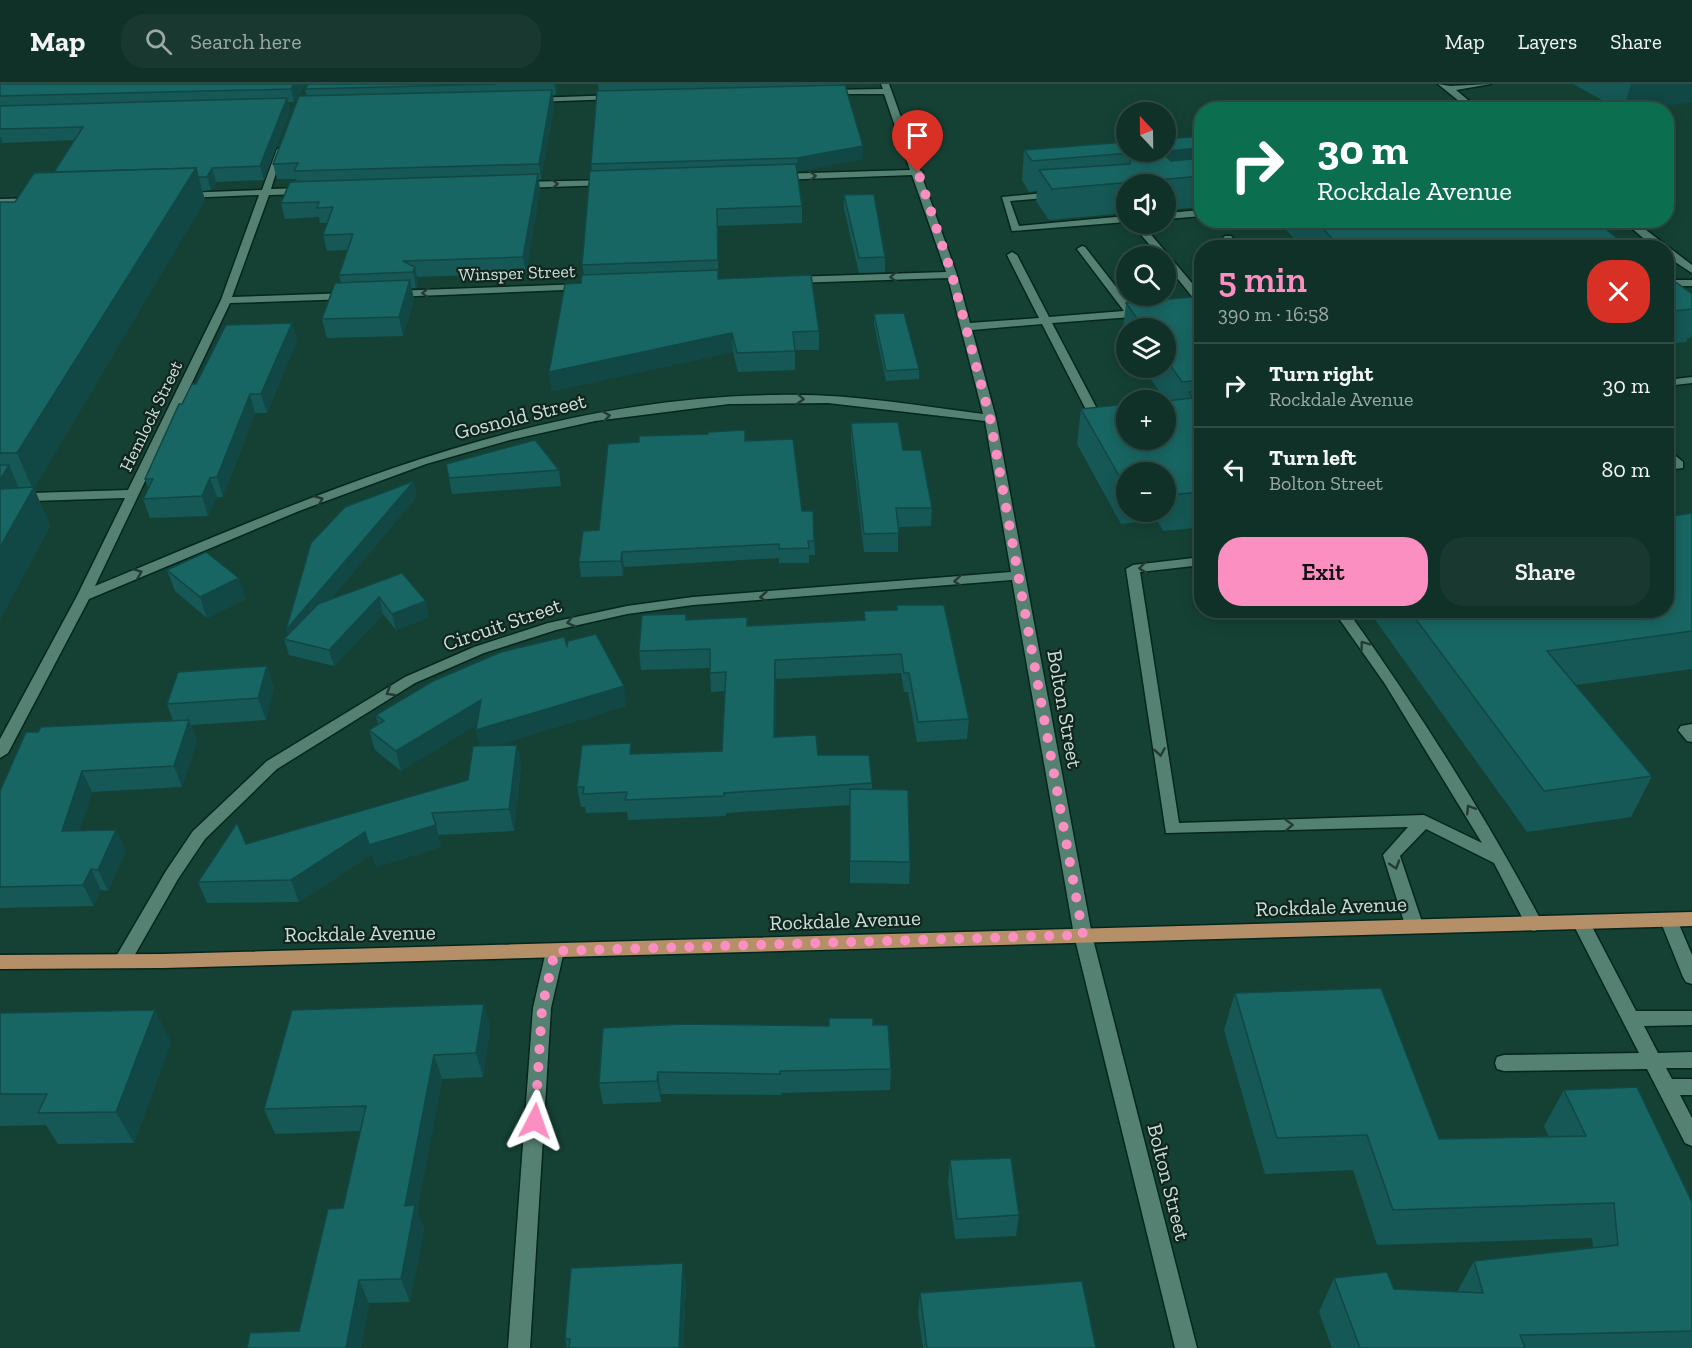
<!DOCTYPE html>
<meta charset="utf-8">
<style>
body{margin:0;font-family:"Zilla Slab",serif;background:#193930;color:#f1f3f6;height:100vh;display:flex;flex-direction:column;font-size:22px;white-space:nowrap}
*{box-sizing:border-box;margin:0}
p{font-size:20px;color:#9ca9a8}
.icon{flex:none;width:33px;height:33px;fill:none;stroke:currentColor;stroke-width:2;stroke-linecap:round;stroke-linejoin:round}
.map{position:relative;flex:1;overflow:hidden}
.sheet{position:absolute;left:1194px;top:156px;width:480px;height:378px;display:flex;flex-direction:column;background:#103128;border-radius:24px;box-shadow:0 3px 15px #0003,0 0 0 2px #304c45}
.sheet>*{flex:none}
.guide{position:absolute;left:1194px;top:18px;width:480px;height:126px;border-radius:24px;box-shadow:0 3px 15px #0003,0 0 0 2px #304c45;background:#0b6e4f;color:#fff;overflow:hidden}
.needle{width:39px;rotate:338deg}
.tools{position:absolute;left:1116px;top:18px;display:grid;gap:12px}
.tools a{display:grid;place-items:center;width:60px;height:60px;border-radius:50%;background:#103128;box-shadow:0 3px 15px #0003,0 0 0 2px #304c45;font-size:30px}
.pin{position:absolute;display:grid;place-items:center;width:51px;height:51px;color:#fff;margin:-62px -26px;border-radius:50% 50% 50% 0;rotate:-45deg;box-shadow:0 0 6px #0007}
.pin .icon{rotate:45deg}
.me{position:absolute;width:66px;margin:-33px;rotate:4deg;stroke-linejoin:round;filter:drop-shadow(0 0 4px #0008)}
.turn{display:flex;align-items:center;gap:21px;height:126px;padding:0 24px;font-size:27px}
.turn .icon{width:78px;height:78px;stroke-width:2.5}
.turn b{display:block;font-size:42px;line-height:51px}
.round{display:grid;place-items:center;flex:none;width:63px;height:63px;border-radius:24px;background:#193930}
.summary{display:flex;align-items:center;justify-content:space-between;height:102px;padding:0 24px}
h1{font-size:36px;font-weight:600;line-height:45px;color:#fc8fc2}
.primary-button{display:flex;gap:12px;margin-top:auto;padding:12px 24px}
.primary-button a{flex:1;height:69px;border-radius:24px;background:#fc8fc2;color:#111;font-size:24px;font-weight:600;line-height:69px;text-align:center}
.primary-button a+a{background:#193930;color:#f1f3f6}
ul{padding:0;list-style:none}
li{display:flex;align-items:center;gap:18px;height:84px;padding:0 24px;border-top:2px solid #304c45}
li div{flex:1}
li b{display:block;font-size:22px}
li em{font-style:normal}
header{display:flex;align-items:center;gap:36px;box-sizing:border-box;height:84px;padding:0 30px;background:#103128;border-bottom:2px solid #304c45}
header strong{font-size:28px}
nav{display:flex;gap:33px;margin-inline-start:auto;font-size:21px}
.search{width:420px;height:54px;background:#193930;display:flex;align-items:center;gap:15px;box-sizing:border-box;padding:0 21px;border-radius:24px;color:#9ca9a8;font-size:22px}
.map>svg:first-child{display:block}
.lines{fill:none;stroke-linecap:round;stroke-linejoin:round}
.minor-casing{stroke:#04261d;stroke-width:3}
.major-casing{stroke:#04261d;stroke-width:3}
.minor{fill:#558172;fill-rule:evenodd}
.major{fill:#b48f68;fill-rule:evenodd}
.wall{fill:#155855;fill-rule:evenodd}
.shaded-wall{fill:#114745}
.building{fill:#186663;stroke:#114745;stroke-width:1.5}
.oneway{stroke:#223b33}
.route{stroke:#fc8fc2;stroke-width:10;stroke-dasharray:0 18}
.labels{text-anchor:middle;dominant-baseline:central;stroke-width:4.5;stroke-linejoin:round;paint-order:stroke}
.far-street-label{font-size:18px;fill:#c9e0d7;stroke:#11241e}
.street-label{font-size:21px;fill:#c9e0d7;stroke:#11241e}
</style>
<header>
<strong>Map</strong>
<div class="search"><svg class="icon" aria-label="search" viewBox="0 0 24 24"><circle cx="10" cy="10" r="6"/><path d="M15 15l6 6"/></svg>Search here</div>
<nav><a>Map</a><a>Layers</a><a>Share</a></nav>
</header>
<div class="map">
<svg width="1692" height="1264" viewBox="0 0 1692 1264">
<rect width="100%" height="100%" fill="#154135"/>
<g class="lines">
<g class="minor-casing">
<g id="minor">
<path d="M881,0H889L920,86L923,88L921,90L957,191L970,239L1039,234L1007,171L1012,168L1017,171L1049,233L1124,227L1077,165L1082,162L1085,163L1134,226L1145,225L1150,228L1132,233L1052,239L1106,342L1126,341V348L1098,349L1042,240L972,246L996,334L1092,851L1197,1264H1175L1074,851L1012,496L693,521L627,530L556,546L484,569L415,599L277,685L205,755L178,795L129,881L123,883L117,881L114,876L166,787L193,747L267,677L405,593L474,563L548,539L627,522L693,513L1011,488L985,337L828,319L729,320L595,337L510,356L426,380L299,427L89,515L8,669L0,674V655L77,512L125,414L0,418V410L128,406L221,216L259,111L183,114L180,113V109L262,106L277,65L284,63L271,105L306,104L311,107L306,110L269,111L232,213L350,209L355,212L350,215L230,219L95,502C318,410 529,314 776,311C846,309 914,321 983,330L948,194L793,199L788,196L793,193L946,188L912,91L777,96L772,93L777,90L910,86L884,10H828L824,8L828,6L883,5Z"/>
<polygon points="1438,0 1450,2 1491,0 1456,6 1480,26 1470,26"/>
<polygon points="618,11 618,15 615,15 534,18 530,16 534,14"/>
<polygon points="612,96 614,98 609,101 519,104 514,101 519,98"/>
<polygon points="1054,108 1057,109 1057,113 1010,117 1019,142 1126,132 1126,138 1012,147 1002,113"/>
<polygon points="39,114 41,116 36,119 0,121 0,115"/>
<polygon points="1202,126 1202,132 1166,135 1166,129"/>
<polygon points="1622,136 1633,136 1692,181 1692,189 1666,172 1666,164 1655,164"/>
<polygon points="1132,140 1142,140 1202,211 1202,221 1198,220 1166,180 1166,172 1159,172"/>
<polygon points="1225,152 1231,152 1241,164 1230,164 1223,154"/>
<rect x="1666" y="196" width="26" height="6"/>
<polygon points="584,200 589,203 588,205 392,213 387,210 392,207"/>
<polygon points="1692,293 1692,299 1666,302 1666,296"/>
<polygon points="1666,364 1683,378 1683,384 1666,386 1666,378 1669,378 1666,375"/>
<path d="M1202,473V481L1140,488L1179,739L1424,731L1482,759L1385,600L1333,526H1347C1419,627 1485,731 1543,840L1540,845L1534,847L1528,845L1494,779L1426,745L1400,772L1423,841L1420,846L1414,848L1408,846L1405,841L1383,771L1408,743L1166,749L1126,485L1133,481Z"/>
<polygon points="1692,640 1692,658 1687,657 1678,646 1681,642"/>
<polygon points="1669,829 1675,831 1692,871 1692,900 1686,898 1683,893 1660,836 1663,831"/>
<polygon points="1581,831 1587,833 1636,927 1692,927 1692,941 1644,942 1658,969 1692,968 1692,984 1666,984 1672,995 1692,995 1692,1011 1680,1011 1692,1034 1692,1062 1685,1059 1647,985 1504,987 1497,985 1495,979 1497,973 1504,971 1639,969 1572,838 1575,833"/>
<polygon points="555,860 561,862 564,867 551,924 530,1264 508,1264 533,924 546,867 549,862"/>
</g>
</g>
<g class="major-casing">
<polygon id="major" points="1692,828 1692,842 163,884 0,885 0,871 163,870"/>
</g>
<use href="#minor" class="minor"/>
<use href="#major" class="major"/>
</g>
<g class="wall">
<polygon points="0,0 306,0 294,18 287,18 290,27 264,96 216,98 211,106 202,107 205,116 34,404 50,442 0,535 0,118 15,118 54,88 74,56 3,59 0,61"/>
<polygon points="308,0 557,0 556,11 553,11 554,21 541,95 538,95 540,105 526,189 416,193 418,199 416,204 411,204 414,215 403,252 327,254 322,235 341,199 339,191 347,166 327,167 323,151 327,139 320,139 319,133 285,135 281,119 297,98 296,95 277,95 273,80 307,12 305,5"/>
<polygon points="598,0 843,0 863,62 863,75 797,87 802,122 802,139 718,142 718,195 819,247 819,266 795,266 795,286 738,288 733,268 552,307 549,288 584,191 582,181 592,87 591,80 599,7"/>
<polygon points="1573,0 1692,0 1692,18 1633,26 1620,26"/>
<polygon points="1202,52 1202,123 1166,126 1166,100 1126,100 1126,129 1049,136 1036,117 1037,107 1029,108 1022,96 1024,66"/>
<polygon points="844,111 885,173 885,188 859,189 844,125"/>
<polygon points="1277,136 1594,136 1630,164 1303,164"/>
<polygon points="1666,191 1692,210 1692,251 1691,254 1688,254 1686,258 1666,260"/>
<path d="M1202,212V452H1199L1195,444L1163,447L1157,436L1121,440L1077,360L1081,325L1165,316L1143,284H1166V244H1126V259L1122,252L1126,219ZM1126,388H1166V428H1126Z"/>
<polygon points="874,230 919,285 919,295 886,297 874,240"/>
<polygon points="292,239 297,257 267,329 255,329 223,413 217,413 208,432 150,434 143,415 148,404 145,395 182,320 196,300"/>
<polygon points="851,339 903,366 932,424 931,442 898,443 898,468 864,468 851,357"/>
<polygon points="745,357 802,427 813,427 815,471 809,471 809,479 779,479 779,474 624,483 623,492 581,493 579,478 599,446"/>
<polygon points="446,380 559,386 561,402 452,410"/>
<polygon points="417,412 330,516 402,489 429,533 396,546 383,530 334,582 289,571 284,555"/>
<polygon points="1692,429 1692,585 1576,601 1652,692 1631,733 1527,748 1368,526 1666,526"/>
<polygon points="167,486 246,515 207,534 175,507"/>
<polygon points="687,536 748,542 864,536 969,635 967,655 917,658 908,608 904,608 901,589 776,595 775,653 818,671 872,699 872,705 910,778 909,800 850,799 850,721 726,729 726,732 628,736 627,728 586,729 585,723 581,723 577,703 633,670 722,667 725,607 711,608 710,584 641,586 639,567"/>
<polygon points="567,562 626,622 497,661 517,661 521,682 514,747 438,751 441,763 376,783 372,770 299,818 207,819 198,798 246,760 468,696 480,662 476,646 477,640 401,687 375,666 369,646 378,641 376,631"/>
<polygon points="267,582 274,604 266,636 191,641 197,657 182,703 92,708 79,747 116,746 126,767 108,807 101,806 94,822 0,824 0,707 173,637 167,620"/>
<polygon points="1235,909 1439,1055 1549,1053 1544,1042 1564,1006 1692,1118 1692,1264 1332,1264 1319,1228 1334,1194 1394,1205 1457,1208 1474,1177 1593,1163 1592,1154 1377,1161 1353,1086 1265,1090 1224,946"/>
<polygon points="484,920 490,945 483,993 442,995 417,1127 424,1145 410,1218 369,1219 361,1264 247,1264 299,1247 343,1124 361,1047 275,1050 264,1025"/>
<polygon points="0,929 171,958 134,1059 58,1060 46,1041 0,1042"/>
<polygon points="873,941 891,985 890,1006 781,1009 781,1011 661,1010 661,1018 603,1020 599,999 829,942"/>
<polygon points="950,1076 1019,1131 1016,1152 955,1155 948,1098"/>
<polygon points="686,1200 683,1264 567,1264 565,1255"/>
<polygon points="920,1209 1096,1264 923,1264 918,1229"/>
</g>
<g class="shaded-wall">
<polygon points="294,0 306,0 294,18 291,5"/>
<polygon points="554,0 557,0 556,11"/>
<polygon points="1631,0 1692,0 1692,18 1633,26 1623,26"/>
<polygon points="552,6 554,21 541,95 539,80"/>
<polygon points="287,14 290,27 264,96 260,82"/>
<polygon points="0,52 3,59 0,61"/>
<polygon points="863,62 863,75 797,87 797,74"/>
<polygon points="1202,64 1202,92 1161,96 1166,67"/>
<polygon points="196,84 205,116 34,404 50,442 0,535 0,396 9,381 25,419 33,406 17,369"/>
<polygon points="212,84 216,98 211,106 207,93"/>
<polygon points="538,90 540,105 526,189 523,173"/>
<polygon points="717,125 718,142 719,194 718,176"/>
<polygon points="415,183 418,199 416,204 413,188"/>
<polygon points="410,196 414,215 403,252 399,233"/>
<polygon points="292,239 297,257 267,329 261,310"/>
<polygon points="732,249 733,268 552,307 549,288"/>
<polygon points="250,310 255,329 223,413 217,393"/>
<polygon points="210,394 217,413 208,432 202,412"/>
<polygon points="414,397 417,412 295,558 290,556 286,546"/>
<polygon points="622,468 624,483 623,492 621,477"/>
<polygon points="239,494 246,515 207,534 200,513"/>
<polygon points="379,513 383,530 334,582 329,566"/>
<polygon points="426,517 429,533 396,546 392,530"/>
<polygon points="775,576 776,595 775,672 774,653"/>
<polygon points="267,582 274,604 266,636 258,614"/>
<polygon points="624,602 626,622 481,666 476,646"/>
<polygon points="481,616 485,636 401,687 396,667"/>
<polygon points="189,636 197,657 182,703 174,682"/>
<polygon points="517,661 521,682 514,747 509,725"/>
<polygon points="82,687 92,708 72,768 62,747"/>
<polygon points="436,741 441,763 376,783 372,770 299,818 291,796 365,748"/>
<polygon points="116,746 126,767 108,807 98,786"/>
<polygon points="91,785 101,806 94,822 83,801"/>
<polygon points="484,920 490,945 483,993 476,969"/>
<polygon points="155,926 171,958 134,1059 116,1028"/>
<polygon points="434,971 442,995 417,1127 424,1145 410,1218 401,1195 405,1122"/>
<polygon points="658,988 661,1010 661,1018 657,997"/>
<polygon points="683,1179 686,1200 683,1264 679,1264"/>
<polygon points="359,1196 369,1219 361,1264 346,1264"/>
</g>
<g class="building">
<polygon points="0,0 294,0 291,5 0,12"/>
<polygon points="308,0 496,0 305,5"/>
<polygon points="845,1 863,62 797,74 591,80 597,7"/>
<polygon points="552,6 539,80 294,87 298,79 273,80 299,12"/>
<polygon points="287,14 260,82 212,84 207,93 198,93 196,84 54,88 83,43 0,45 0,22"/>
<polygon points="1202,52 1202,64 1166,67 1165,71 1171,77 1202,74 1202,92 1052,105 1039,86 1130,80 1132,71 1130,69 1032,77 1024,66 1126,58 1126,68 1166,68 1166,55"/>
<polygon points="796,80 802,122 717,125 718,176 582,181 590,87"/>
<polygon points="196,84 17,369 0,369 0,118 15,118 34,89"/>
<polygon points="538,90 523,173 403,177 415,183 413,188 339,191 353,150 323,151 333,123 317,124 319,118 281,119 290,98"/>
<polygon points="874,110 885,173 859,174 844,111"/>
<polygon points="1315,136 1594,136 1630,164 1341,164"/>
<polygon points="718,186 718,195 811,191 819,247 793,248 795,267 737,269 732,249 549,288 565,200 581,199 582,191"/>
<polygon points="1666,191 1692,210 1692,225 1666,228"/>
<polygon points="410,196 399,233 322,235 335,199"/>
<polygon points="1202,212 1202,296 1182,298 1166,275 1166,244 1144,244 1126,219"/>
<polygon points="904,229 919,285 886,287 874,230"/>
<polygon points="292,239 261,310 250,310 217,393 210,394 202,412 143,415 153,395 145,395 179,320 182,320 192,300 196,300 226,241"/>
<polygon points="1202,307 1202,408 1169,411 1166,405 1166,388 1126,388 1126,404 1081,325 1126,320 1126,356 1166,356 1166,317 1193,314 1189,308"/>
<polygon points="898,338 903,366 921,366 932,424 896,424 899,449 864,450 851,339"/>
<polygon points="745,346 745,357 793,355 802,427 813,427 814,457 808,457 809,464 779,465 779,460 622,468 621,477 579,478 583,447 599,446 608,360 639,358 639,352 708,350 708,348"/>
<polygon points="535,356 559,386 449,394 446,380"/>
<polygon points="0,381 9,381 0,396"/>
<polygon points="414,397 286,546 311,459 345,423"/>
<polygon points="34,403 0,463 0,405"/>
<polygon points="1692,429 1692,547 1547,567 1652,692 1544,707 1409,526 1666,526 1666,433"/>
<polygon points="206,468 239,494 200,513 167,486"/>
<polygon points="402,489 426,517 392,530 379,513 329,566 284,555 318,520"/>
<polygon points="897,521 944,521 969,635 918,638 909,589 904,589 901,570 775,576 774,653 816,651 818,671 869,671 872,699 724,709 724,712 625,716 627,708 583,710 584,703 577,703 582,661 631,659 630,670 722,667 726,588 710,589 710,565 639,567 642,531 686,530 686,536 747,533 747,542 865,536 864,527 897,526"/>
<polygon points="596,550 624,602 476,646 481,616 396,667 369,646 384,637 376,631 433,597 501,568 564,553 567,562 568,557"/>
<polygon points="267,582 258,614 167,620 178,588"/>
<polygon points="189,636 174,682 82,687 62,747 116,746 98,786 91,785 83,801 0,803 0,707 26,648 38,648 41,643"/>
<polygon points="517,661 509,725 432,729 436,741 369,761 365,748 291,796 198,798 237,739 246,760 468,696 473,662"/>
<polygon points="850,705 908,706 910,778 850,777"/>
<polygon points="1381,904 1439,1055 1586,1052 1564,1006 1637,1003 1692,1118 1692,1247 1520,1251 1525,1264 1360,1264 1334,1194 1387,1188 1394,1205 1483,1209 1474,1177 1618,1161 1614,1119 1393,1126 1367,1051 1277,1054 1235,909"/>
<polygon points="484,920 476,969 434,971 405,1122 415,1121 401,1195 359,1196 346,1264 247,1264 250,1249 299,1247 328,1125 343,1124 366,1022 264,1025 292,926"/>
<polygon points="155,926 116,1028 38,1029 47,1010 0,1010 0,929"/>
<polygon points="829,934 873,934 873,941 888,941 891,985 780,987 780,990 658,988 657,997 599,999 603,944 682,940 829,942"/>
<polygon points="1011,1074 1019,1131 957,1135 950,1076"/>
<polygon points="683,1179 679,1264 569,1264 570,1255 565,1255 571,1184"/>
<polygon points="1082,1197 1096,1264 927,1264 920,1209"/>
</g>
<defs><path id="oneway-chevron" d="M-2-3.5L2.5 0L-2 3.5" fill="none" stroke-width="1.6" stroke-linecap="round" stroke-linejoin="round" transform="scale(1.5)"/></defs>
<g class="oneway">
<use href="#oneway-chevron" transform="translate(812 92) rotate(-2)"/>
<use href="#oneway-chevron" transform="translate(554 100) rotate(-2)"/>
<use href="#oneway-chevron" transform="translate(894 193) rotate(178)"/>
<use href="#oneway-chevron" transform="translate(426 209) rotate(178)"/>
<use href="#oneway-chevron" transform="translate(800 315) rotate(3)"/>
<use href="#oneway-chevron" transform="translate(606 332) rotate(-9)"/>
<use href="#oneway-chevron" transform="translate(319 416) rotate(-22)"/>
<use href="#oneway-chevron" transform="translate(1143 484) rotate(173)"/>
<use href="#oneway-chevron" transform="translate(138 489) rotate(-22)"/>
<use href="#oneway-chevron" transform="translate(958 497) rotate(175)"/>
<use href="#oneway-chevron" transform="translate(764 513) rotate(176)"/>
<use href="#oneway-chevron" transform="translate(571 538) rotate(167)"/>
<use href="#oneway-chevron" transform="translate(1364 561) rotate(-126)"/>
<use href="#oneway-chevron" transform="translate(390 608) rotate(150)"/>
<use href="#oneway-chevron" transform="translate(1160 668) rotate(81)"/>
<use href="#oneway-chevron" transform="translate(1470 725) rotate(-122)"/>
<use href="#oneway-chevron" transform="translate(1289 741) rotate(-2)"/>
<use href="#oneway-chevron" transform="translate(1395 781) rotate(72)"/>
</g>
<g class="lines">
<polyline class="route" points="535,1037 542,924 555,867 1083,851 990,334 952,191 918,88"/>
</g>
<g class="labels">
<g class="far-street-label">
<text transform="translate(517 189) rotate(-2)">Winsper Street</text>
<text transform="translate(151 332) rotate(-64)">Hemlock Street</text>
</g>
<g class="street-label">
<text transform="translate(520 332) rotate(-14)">Gosnold Street</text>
<text transform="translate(502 540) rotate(-19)">Circuit Street</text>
<text transform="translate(1065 625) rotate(80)">Bolton Street</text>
<text transform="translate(1331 822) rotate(-2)">Rockdale Avenue</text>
<text transform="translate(845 836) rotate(-2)">Rockdale Avenue</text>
<text transform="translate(360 849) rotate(-1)">Rockdale Avenue</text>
<text transform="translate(1169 1098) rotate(76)">Bolton Street</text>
</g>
</g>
</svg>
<div class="tools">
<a><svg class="needle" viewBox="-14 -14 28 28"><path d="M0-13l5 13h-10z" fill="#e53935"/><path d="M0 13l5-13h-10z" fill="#9ca9a8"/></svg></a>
<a><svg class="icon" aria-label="sound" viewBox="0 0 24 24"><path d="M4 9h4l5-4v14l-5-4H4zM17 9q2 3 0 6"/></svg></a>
<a><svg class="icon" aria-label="search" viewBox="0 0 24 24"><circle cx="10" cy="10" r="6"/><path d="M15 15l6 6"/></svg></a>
<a><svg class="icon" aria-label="layers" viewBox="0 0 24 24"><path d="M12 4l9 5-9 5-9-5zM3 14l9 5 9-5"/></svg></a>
<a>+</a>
<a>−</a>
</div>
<div class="pin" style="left:918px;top:88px;background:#d93025"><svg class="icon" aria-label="arrive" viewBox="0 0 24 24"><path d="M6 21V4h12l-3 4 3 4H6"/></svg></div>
<svg class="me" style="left:535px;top:1037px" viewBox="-20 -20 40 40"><path d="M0-17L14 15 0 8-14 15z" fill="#fc8fc2" stroke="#fff" stroke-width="4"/></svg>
<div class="guide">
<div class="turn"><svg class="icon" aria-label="right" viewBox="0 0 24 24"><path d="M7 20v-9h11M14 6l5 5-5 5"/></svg><div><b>30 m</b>Rockdale Avenue</div></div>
</div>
<section class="sheet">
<div class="summary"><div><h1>5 min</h1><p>390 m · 16:58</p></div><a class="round" style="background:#d93025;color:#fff"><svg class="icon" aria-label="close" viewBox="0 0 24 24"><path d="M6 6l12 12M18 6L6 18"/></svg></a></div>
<ul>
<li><svg class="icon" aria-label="right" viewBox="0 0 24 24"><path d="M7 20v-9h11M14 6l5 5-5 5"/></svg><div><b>Turn right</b><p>Rockdale Avenue</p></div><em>30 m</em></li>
<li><svg class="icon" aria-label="left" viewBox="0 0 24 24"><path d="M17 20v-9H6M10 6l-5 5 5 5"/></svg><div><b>Turn left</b><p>Bolton Street</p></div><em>80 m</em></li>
</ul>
<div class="primary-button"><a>Exit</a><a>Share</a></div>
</section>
</div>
